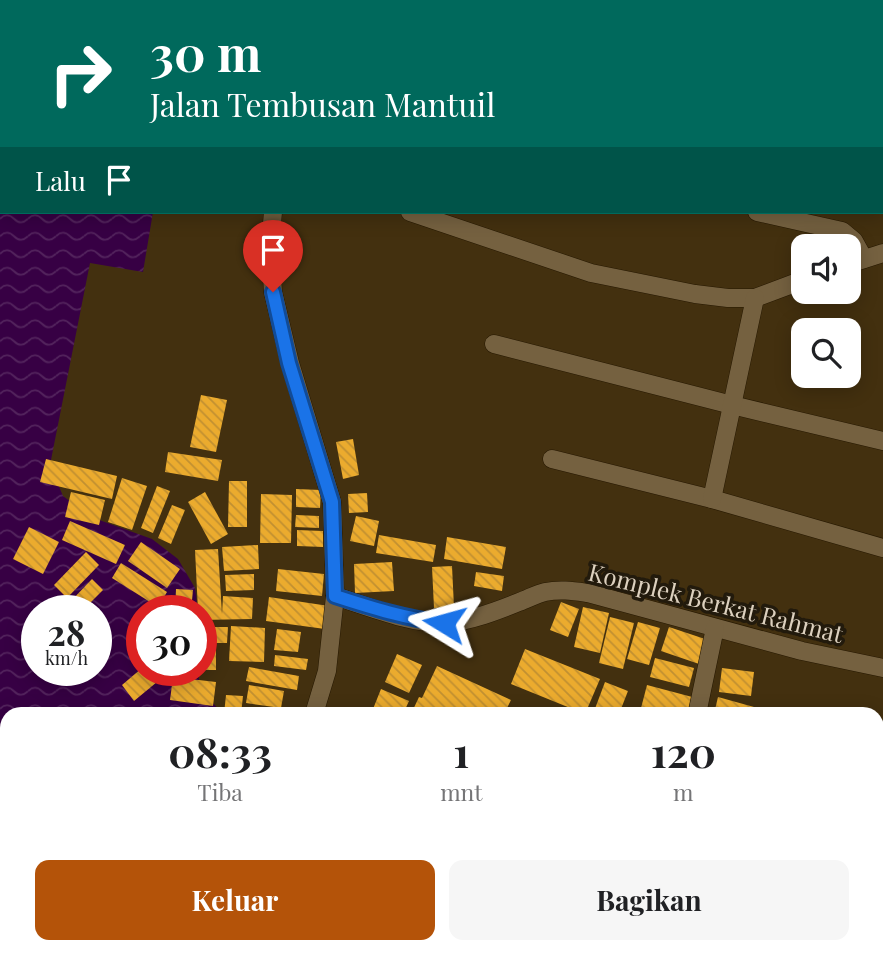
<!DOCTYPE html>
<html lang="id">
<style>
body{margin:0;font-family:"Playfair Display",serif;background:#f6f6f6;color:#202124;height:100vh;display:flex;flex-direction:column;font-size:26px;white-space:nowrap}
*{box-sizing:border-box;margin:0}
p{font-size:23px;color:#757577}
.icon{flex:none;width:38px;height:38px;fill:none;stroke:currentColor;stroke-width:2;stroke-linecap:round;stroke-linejoin:round}
.map{position:relative;flex:1;overflow:hidden}
.side{position:absolute;left:0px;top:707px;width:884px;height:247px;display:flex;flex-direction:column;background:#fff;border-radius:21px 21px 0 0;box-shadow:0 4px 18px #0003}
.side>*{flex:none}
.guide{position:absolute;left:0px;top:0px;width:884px;height:214px;box-shadow:0 4px 18px #0003;background:#00695c;color:#fff;overflow:hidden}
.fabs{position:absolute;left:791px;top:234px;display:grid;gap:14px}
.fabs a{display:grid;place-items:center;width:70px;height:70px;border-radius:14px;background:#fff;box-shadow:0 4px 18px #0003;font-size:35px}
.speed{position:absolute;left:21px;top:595px;display:flex;gap:14px;font-size:35px;font-weight:700;text-align:center}
.speed>*{display:grid;place-content:center;width:91px;height:91px;border-radius:50%;background:#fff;box-shadow:0 4px 18px #0003;line-height:1}
.speed small{font-size:18px;font-weight:400}
.speed .limit{border:10px solid #d22;background:#fff;color:#111}
.pin{position:absolute;display:grid;place-items:center;width:60px;height:60px;color:#fff;margin:-72px -30px;border-radius:50% 50% 50% 0;rotate:-45deg;box-shadow:0 0 7px #0007}
.pin .icon{rotate:45deg}
.me{position:absolute;width:77px;margin:-38px;rotate:278deg;stroke-linejoin:round;filter:drop-shadow(0 0 5px #0008)}
.turn{display:flex;align-items:center;gap:24px;height:147px;padding:0 35px;font-size:32px}
.turn .icon{width:91px;height:91px;stroke-width:2.5}
.turn b{display:block;font-size:49px;line-height:60px}
.then{display:flex;align-items:center;height:66px;padding:0 35px;background:#0003;gap:14px;font-size:26px}
.eta{display:flex;justify-content:space-evenly;align-items:center;height:119px;text-align:center}
.eta b{font-size:42px;font-weight:700;line-height:49px}
.cta{display:flex;gap:14px;margin-top:auto;padding:14px 35px}
.cta a{flex:1;height:80px;border-radius:14px;background:#b45309;color:#fff;font-size:28px;font-weight:700;line-height:80px;text-align:center}
.cta a+a{background:#f6f6f6;color:#202124}
.map>svg:first-child{display:block}
.water{fill:url(#water-waves);fill-rule:evenodd}
.building{fill:url(#building-back-hatch)}
.lines{fill:none;stroke-linecap:round;stroke-linejoin:round}
.minor-casing{stroke:#261801;stroke-width:19}
.tertiary-casing{stroke:#261801;stroke-width:19}
.minor{stroke:#756140;stroke-width:18}
.tertiary{stroke:#756140;stroke-width:18}
.route-casing{stroke:#114b97;stroke-width:18}
.route{stroke:#1a73e8;stroke-width:12}
.labels{text-anchor:middle;dominant-baseline:central;stroke-width:7;stroke-linejoin:round;paint-order:stroke}
.street-label{font-size:24px;fill:#dcd0be;stroke:#221a0c}
</style>
<div class="map">
<svg width="883" height="953" viewBox="0 0 883 953">
<defs>
<pattern id="water-waves" width="16" height="10" patternUnits="userSpaceOnUse" patternTransform="scale(1.75)"><rect width="16" height="10" fill="#370044"/><path d="M0 5q4-4 8 0t8 0" fill="none" stroke="#53245d"/></pattern>
<pattern id="building-back-hatch" width="6" height="6" patternUnits="userSpaceOnUse" patternTransform="scale(1.75)"><rect width="6" height="6" fill="#ebab2e"/><path d="M-1 5l2 2M0 0l6 6M5-1l2 2" fill="none" stroke="#c19031"/></pattern>
</defs>
<rect width="100%" height="100%" fill="#43300f"/>
<g class="water">
<path d="M0,0H189V2H2V212H153L143,272L90,263L50,465L63,496L91,517L152,539L178,559L195,588L198,611H142V670H198L200,689L223,714H7V947H22V953H0ZM37,611H96V670H37Z"/>
<polygon points="877,789 883,791 883,953 223,953 216,947 877,947"/>
</g>
<g class="building">
<polygon points="201,395 227,400 216,452 190,447"/>
<polygon points="353,439 359,475 343,479 336,442"/>
<polygon points="168,452 222,460 218,481 165,472"/>
<polygon points="46,459 117,476 112,499 40,482"/>
<polygon points="122,478 147,486 132,530 108,522"/>
<polygon points="229,481 247,481 247,527 228,527"/>
<polygon points="157,486 170,491 153,533 141,528"/>
<polygon points="296,489 321,490 320,508 296,507"/>
<polygon points="71,492 105,500 99,525 65,517"/>
<polygon points="205,492 228,534 211,544 188,502"/>
<polygon points="367,493 368,512 349,513 348,494"/>
<polygon points="261,494 292,495 291,543 260,543"/>
<polygon points="172,505 185,510 171,544 158,538"/>
<polygon points="296,515 319,516 319,528 295,527"/>
<polygon points="356,516 379,521 374,546 350,541"/>
<polygon points="70,521 125,545 116,564 62,540"/>
<polygon points="29,527 59,542 43,574 13,559"/>
<polygon points="297,530 323,531 323,547 297,546"/>
<polygon points="379,535 436,545 433,562 376,553"/>
<polygon points="447,537 506,547 502,569 444,559"/>
<polygon points="141,542 180,569 167,588 128,561"/>
<polygon points="258,545 259,569 224,571 222,547"/>
<polygon points="218,549 222,614 223,596 253,598 252,619 201,620 201,611 198,611 195,550"/>
<polygon points="86,552 99,565 67,598 54,585"/>
<polygon points="392,562 394,591 355,593 354,564"/>
<polygon points="121,563 167,592 158,607 112,578"/>
<polygon points="452,566 454,607 434,608 432,567"/>
<polygon points="278,569 324,574 322,596 276,591"/>
<polygon points="476,572 504,576 502,591 474,586"/>
<polygon points="254,574 254,590 226,591 225,575"/>
<polygon points="92,579 103,590 82,611 71,601"/>
<polygon points="176,589 193,590 191,611 175,611"/>
<polygon points="269,597 329,606 325,629 266,621"/>
<polygon points="561,602 579,609 568,637 550,630"/>
<polygon points="583,607 609,613 600,653 574,647"/>
<polygon points="610,617 634,623 623,669 599,663"/>
<polygon points="638,622 660,628 649,665 627,659"/>
<polygon points="231,626 265,628 264,662 229,661"/>
<polygon points="201,627 228,627 227,643 201,643"/>
<polygon points="669,627 711,641 702,665 661,651"/>
<polygon points="277,629 301,632 298,652 274,650"/>
<rect x="201" y="649" width="15" height="21"/>
<polygon points="525,649 600,679 585,714 511,684"/>
<polygon points="397,654 422,665 409,693 385,682"/>
<polygon points="275,655 308,659 306,670 274,666"/>
<polygon points="655,658 694,668 689,687 650,677"/>
<polygon points="437,666 511,700 504,714 411,714 419,697 422,698"/>
<polygon points="249,667 299,676 297,690 246,681"/>
<polygon points="142,668 142,670 158,670 163,677 134,701 122,685"/>
<polygon points="722,668 754,672 751,696 719,692"/>
<polygon points="173,677 216,682 213,706 170,700"/>
<polygon points="605,682 628,691 619,714 593,714"/>
<polygon points="249,685 284,691 281,708 246,703"/>
<polygon points="647,685 696,698 691,714 647,714 640,712"/>
<polygon points="381,689 409,701 403,714 371,714"/>
<polygon points="226,695 243,696 241,714 224,714"/>
<polygon points="718,697 754,707 752,714 714,714"/>
<polygon points="198,707 200,714 177,714"/>
<polygon points="0,731 5,732 2,758 0,757"/>
<polygon points="0,796 7,797 7,816 0,815"/>
<polygon points="0,826 7,827 7,848 0,847"/>
<polygon points="0,852 7,853 3,875 0,874"/>
<polygon points="4,904 7,905 7,928 0,925 0,914"/>
<polygon points="18,947 43,947 60,953 16,953"/>
<polygon points="72,947 74,947 85,953 68,953"/>
<polygon points="97,947 122,947 118,953 109,953"/>
<polygon points="127,947 136,947 146,953 123,953"/>
</g>
<g class="lines">
<g class="minor-casing">
<g id="minor">
<polyline points="410,212 591,273 695,294 728,298 755,298 803,280"/>
<polyline points="757,212 842,231 854,241 864,259"/>
<polyline points="849,264 883,253"/>
<polyline points="494,344 732,405 883,441"/>
<polyline points="552,459 712,499 883,548"/>
<polyline points="712,499 755,298"/>
<path d="M335,596C367,606 413,625 446,623C471,621 497,611 519,602C528,599 536,594 545,592C560,589 573,591 588,593L802,651L883,668"/>
<polyline points="697,714 715,628"/>
</g>
</g>
<g class="tertiary-casing">
<g id="tertiary">
<polyline points="301,2 301,0"/>
<polyline points="273,212 270,246 273,292 290,363 332,502 335,596 327,671 314,714"/>
<polyline points="195,953 198,947"/>
</g>
</g>
<use href="#minor" class="minor"/>
<use href="#tertiary" class="tertiary"/>
</g>
<g class="lines">
<g class="route-casing">
<path id="route" d="M273,292L289,363L332,502L335,596C372,608 407,619 444,623"/>
</g>
<use href="#route" class="route"/>
</g>
<g class="labels">
<g class="street-label">
<text transform="translate(716 602) rotate(14)">Komplek Berkat Rahmat</text>
</g>
</g>
</svg>
<div class="fabs">
<a><svg class="icon" aria-label="sound" viewBox="0 0 24 24"><path d="M4 9h4l5-4v14l-5-4H4zM17 9q2 3 0 6"/></svg></a>
<a><svg class="icon" aria-label="search" viewBox="0 0 24 24"><circle cx="10" cy="10" r="6"/><path d="M15 15l6 6"/></svg></a>
</div>
<div class="speed"><div>28<small>km/h</small></div><div class="limit">30</div></div>
<div class="pin" style="left:273px;top:292px;background:#d93025"><svg class="icon" aria-label="arrive" viewBox="0 0 24 24"><path d="M6 21V4h12l-3 4 3 4H6"/></svg></div>
<svg class="me" style="left:444px;top:623px" viewBox="-20 -20 40 40"><path d="M0-17L14 15 0 8-14 15z" fill="#1a73e8" stroke="#fff" stroke-width="4"/></svg>
<div class="guide">
<div class="turn"><svg class="icon" aria-label="right" viewBox="0 0 24 24"><path d="M7 20v-9h11M14 6l5 5-5 5"/></svg><div><b>30 m</b>Jalan Tembusan Mantuil</div></div>
<div class="then">Lalu<svg class="icon" aria-label="arrive" viewBox="0 0 24 24"><path d="M6 21V4h12l-3 4 3 4H6"/></svg></div>
</div>
<section class="side">
<div class="eta">
<div><b>08:33</b><p>Tiba</p></div>
<div><b>1</b><p>mnt</p></div>
<div><b>120</b><p>m</p></div>
</div>
<div class="cta"><a>Keluar</a><a>Bagikan</a></div>
</section>
</div>
